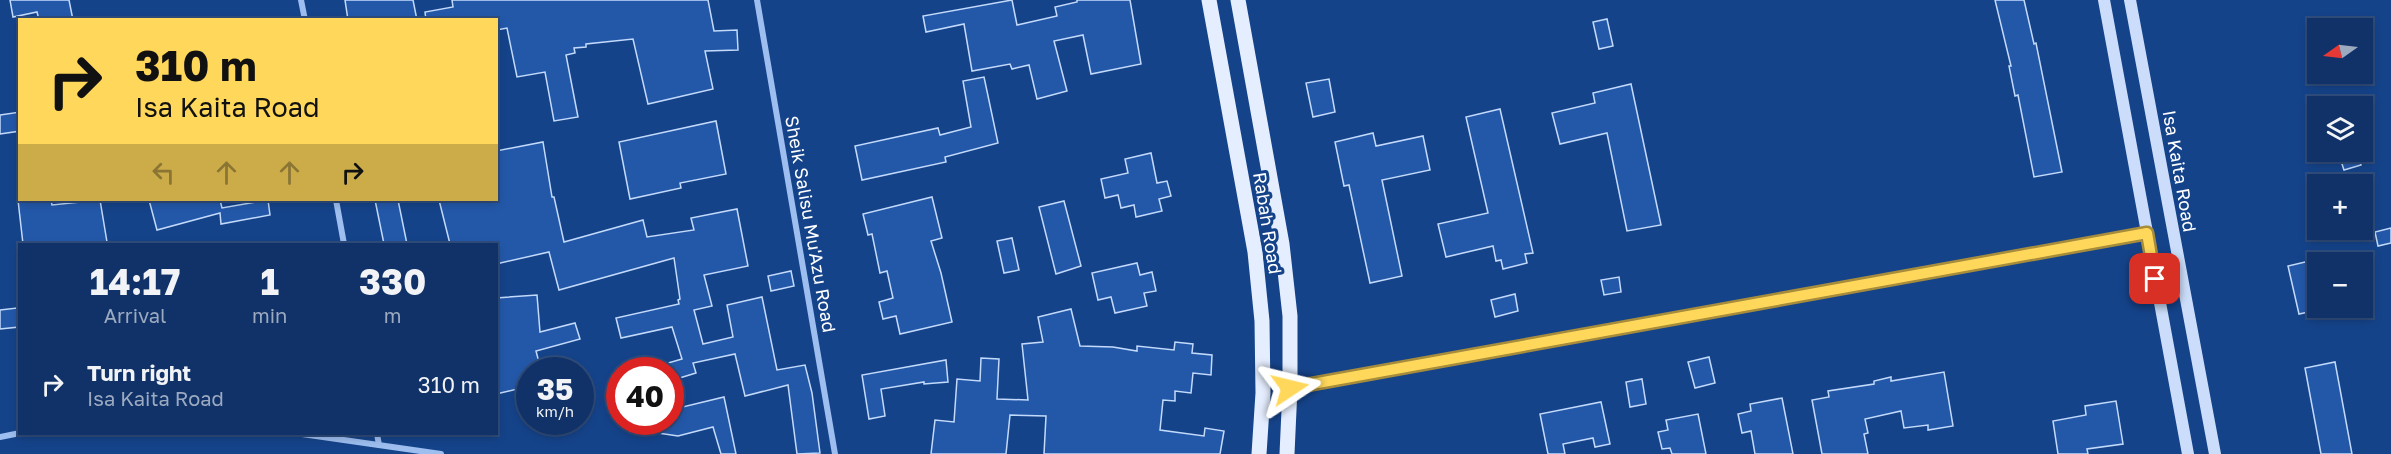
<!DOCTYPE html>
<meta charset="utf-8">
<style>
body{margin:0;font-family:"Golos Text",sans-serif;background:#193a6e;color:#f1f3f6;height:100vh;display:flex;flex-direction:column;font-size:22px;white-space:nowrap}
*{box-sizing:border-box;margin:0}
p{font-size:20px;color:#9caac0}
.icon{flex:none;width:33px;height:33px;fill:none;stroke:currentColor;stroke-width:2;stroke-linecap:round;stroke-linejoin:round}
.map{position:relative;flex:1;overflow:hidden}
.panel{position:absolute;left:18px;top:243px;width:480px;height:192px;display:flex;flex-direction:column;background:#103268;border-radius:0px;box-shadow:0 3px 9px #0003,0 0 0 2px #304d7c}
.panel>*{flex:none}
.banner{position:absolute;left:18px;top:18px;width:480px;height:183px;border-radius:0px;box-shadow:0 3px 9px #0003,0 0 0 2px #304d7c;background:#ffd85b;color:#111;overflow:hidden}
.needle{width:39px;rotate:256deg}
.tools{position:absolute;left:2307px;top:18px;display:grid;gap:12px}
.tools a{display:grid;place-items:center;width:66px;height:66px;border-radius:0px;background:#103268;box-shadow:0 3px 9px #0003,0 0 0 2px #304d7c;font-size:30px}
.speed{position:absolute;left:516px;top:357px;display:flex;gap:12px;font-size:30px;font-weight:700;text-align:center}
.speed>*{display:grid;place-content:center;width:78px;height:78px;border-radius:50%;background:#103268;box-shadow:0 3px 9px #0003,0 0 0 2px #304d7c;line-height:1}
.speed small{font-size:15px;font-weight:400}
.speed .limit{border:9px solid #d22;background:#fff;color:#111}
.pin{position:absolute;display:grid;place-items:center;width:51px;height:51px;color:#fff;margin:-26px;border-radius:12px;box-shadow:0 3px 9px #0006}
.me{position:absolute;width:66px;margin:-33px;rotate:80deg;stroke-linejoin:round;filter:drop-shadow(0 0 4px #0008)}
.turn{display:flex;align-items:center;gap:21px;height:126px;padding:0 18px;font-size:27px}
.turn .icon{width:78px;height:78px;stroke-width:2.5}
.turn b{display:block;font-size:42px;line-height:51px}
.lanes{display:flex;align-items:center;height:57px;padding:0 18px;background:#0003;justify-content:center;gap:30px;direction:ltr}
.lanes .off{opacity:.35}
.eta{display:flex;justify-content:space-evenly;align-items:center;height:102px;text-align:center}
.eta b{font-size:36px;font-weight:700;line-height:42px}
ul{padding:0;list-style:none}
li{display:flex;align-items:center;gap:18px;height:78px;padding:0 18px}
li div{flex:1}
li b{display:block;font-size:22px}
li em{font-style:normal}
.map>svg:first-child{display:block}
.building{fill:#2358a9;stroke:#c3dafb;stroke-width:1.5}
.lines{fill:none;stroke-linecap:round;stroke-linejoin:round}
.minor{stroke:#9dbeef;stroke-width:6}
.tertiary{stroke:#9dbeef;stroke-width:10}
.secondary{stroke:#cbddfa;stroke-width:12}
.primary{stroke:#e5eeff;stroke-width:15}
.route-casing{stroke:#a68c3b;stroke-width:15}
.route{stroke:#ffd85b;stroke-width:10}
.labels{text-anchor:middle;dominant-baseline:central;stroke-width:6;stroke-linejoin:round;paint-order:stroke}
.street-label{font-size:18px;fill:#fff;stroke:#15438a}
</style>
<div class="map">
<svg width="2391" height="454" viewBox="0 0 2391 454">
<rect width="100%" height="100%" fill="#15438a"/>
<g class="building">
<polygon points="10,0 69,0 73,20 39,20 37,12 13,17"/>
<polygon points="345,0 413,0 417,20 348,20"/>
<polygon points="452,0 708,0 714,31 737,30 738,50 705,51 713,89 648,104 633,39 586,44 586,47 574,48 575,53 566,55 578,117 554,121 545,72 517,77 507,28 496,30 496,20 426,20 425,12 453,7"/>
<polygon points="1012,0 1017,25 1057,16 1055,7 1077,2 1077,0 1130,0 1141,64 1091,74 1083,35 1054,41 1067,91 1037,99 1029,65 1012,69 1010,64 972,71 964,24 926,32 923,16"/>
<polygon points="1995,0 2024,0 2034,44 2036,43 2062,172 2034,177 2018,95 2015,96 2009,66 2011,66"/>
<polygon points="1607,19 1613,46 1599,49 1593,22"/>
<polygon points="984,77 998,143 945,157 946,162 862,180 855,146 938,128 940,135 971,127 963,81"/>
<polygon points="1329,79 1335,112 1313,117 1306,83"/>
<polygon points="1631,84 1661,225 1627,231 1607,133 1560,144 1552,113 1595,103 1593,93"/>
<polygon points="1500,109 1533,253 1525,254 1527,263 1503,269 1501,260 1496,261 1493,246 1446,257 1438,224 1488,213 1466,117"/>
<polygon points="20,112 20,131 0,134 0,115"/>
<polygon points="716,121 726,174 680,183 681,188 630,199 619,142"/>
<polygon points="1373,133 1376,146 1423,136 1430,170 1382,180 1402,276 1370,283 1349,185 1344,186 1335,142"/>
<polygon points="543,142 552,197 554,197 564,242 643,220 647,237 694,230 691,218 737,209 748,266 704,275 712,306 694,310 703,344 733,337 727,305 762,297 777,370 805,365 812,393 820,453 797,454 788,385 745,396 735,354 693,363 696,373 673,380 668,363 682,359 672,327 621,338 616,318 679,304 678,300 680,299 674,258 559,290 549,252 496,264 496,244 450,244 439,200 496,200 496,151"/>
<polygon points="2338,152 2357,152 2361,165 2344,170"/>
<polygon points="1151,153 1157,183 1167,181 1171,196 1159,199 1162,211 1136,217 1134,205 1121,208 1118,195 1105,198 1101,179 1128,173 1125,159"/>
<polygon points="932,197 942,238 931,241 941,273 952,322 900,334 896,316 883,319 879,302 893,298 887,271 880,273 872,234 868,235 863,214"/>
<polygon points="18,200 51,200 52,205 100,200 107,242 94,244 23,244"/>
<polygon points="149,200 220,200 222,208 268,200 270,215 221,224 220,213 157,230"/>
<polygon points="375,200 398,200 407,244 384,244"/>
<polygon points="1064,201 1081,266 1056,274 1039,207"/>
<polygon points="2391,228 2391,243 2378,246 2375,232"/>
<polygon points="1012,238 1019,270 1004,273 997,241"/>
<polygon points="2318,259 2318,310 2299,314 2288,266"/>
<polygon points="1137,263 1140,275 1152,272 1156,291 1144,293 1147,306 1115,313 1111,297 1098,300 1092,273"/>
<polygon points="791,271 794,286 771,291 768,276"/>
<polygon points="1619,277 1621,292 1604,295 1601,280"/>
<polygon points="1515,294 1518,311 1495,317 1491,300"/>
<polygon points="537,295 540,332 575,323 580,339 536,351 541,370 530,370 530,386 496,394 496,298"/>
<polygon points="17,308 19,327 0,329 0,310"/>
<polygon points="1071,309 1080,346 1113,347 1137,351 1137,346 1174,350 1175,342 1193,344 1192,353 1212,355 1211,375 1193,373 1191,393 1175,391 1175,401 1163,400 1160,430 1204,436 1205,428 1224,431 1220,454 1044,454 1046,416 1010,415 1006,454 931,454 935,420 954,422 957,379 980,381 981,358 999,359 997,399 1028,400 1022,344 1043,342 1038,317"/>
<polygon points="1709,357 1715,383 1695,388 1688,362"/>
<polygon points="946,360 948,382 924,384 924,382 881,389 885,416 869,419 862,375"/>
<polygon points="2335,362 2352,454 2321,454 2305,368"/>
<polygon points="1944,372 1953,426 1928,430 1928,425 1904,428 1901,411 1865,419 1868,433 1864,434 1868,454 1822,454 1812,400 1829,397 1828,391 1874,384 1874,381 1891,377 1891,381"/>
<polygon points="1642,379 1646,404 1630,407 1626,382"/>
<polygon points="724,397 736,454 721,454 713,427 678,436 638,430 639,422 670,422 670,410"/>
<polygon points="1782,398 1793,454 1755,454 1751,431 1742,433 1738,414 1751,411 1750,404"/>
<polygon points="2116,401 2123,444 2087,449 2088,454 2058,454 2053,421 2086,415 2085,406"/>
<polygon points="1601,402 1610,444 1595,447 1593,438 1563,444 1565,454 1548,454 1540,414"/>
<polygon points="1698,414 1706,454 1672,454 1670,448 1662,449 1658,432 1668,430 1666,420"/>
</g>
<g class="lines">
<g class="minor">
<polyline points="301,0 305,20"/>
<polyline points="757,0 835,454"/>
<polyline points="336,200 344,244"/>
<polyline points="302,434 441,454"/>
<polyline points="377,434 379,445"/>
<polyline points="0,437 20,433"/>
</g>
<polyline class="tertiary" points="1290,388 2147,233"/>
<g class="secondary">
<polyline points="2104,0 2188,454"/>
<polyline points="2130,0 2215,454"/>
</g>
<g class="primary">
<polyline points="1209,0 1255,252 1262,321 1263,393 1259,454"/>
<polyline points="1238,0 1282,244 1290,316 1290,388 1287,454"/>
</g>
</g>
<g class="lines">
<g class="route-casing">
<polyline id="route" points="1290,388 2147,233 2155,279"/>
</g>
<use href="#route" class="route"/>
</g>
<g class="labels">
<g class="street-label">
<text transform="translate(2180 171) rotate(80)">Isa Kaita Road</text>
<text transform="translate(1268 223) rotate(81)">Rabah Road</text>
<text transform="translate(811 224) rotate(80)">Sheik Salisu Mu'Azu Road</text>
</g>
</g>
</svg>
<div class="tools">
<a><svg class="needle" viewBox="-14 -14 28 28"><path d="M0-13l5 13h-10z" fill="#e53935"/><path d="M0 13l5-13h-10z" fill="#9caac0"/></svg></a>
<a><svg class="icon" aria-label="layers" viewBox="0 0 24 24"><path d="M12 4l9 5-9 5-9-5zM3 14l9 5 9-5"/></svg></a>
<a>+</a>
<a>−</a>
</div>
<div class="speed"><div>35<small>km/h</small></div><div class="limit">40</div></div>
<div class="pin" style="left:2155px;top:279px;background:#d93025"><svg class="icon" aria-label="arrive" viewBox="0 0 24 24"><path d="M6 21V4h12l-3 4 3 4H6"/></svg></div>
<svg class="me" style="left:1290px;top:388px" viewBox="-20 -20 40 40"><path d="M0-17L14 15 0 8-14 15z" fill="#ffd85b" stroke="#fff" stroke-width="4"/></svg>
<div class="banner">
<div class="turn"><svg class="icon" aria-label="right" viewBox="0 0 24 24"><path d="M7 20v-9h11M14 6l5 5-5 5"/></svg><div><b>310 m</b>Isa Kaita Road</div></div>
<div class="lanes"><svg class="icon off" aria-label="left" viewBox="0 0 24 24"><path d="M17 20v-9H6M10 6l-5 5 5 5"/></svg><svg class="icon off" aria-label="ahead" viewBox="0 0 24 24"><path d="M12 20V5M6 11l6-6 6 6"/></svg><svg class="icon off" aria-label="ahead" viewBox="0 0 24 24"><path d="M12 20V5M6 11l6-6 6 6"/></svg><svg class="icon" aria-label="right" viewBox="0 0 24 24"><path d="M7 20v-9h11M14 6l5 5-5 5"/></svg></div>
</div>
<section class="panel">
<div class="eta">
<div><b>14:17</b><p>Arrival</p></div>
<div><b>1</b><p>min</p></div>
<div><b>330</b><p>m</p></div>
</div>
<ul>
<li><svg class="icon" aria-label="right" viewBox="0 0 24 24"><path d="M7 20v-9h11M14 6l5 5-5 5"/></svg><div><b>Turn right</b><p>Isa Kaita Road</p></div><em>310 m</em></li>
</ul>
</section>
</div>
